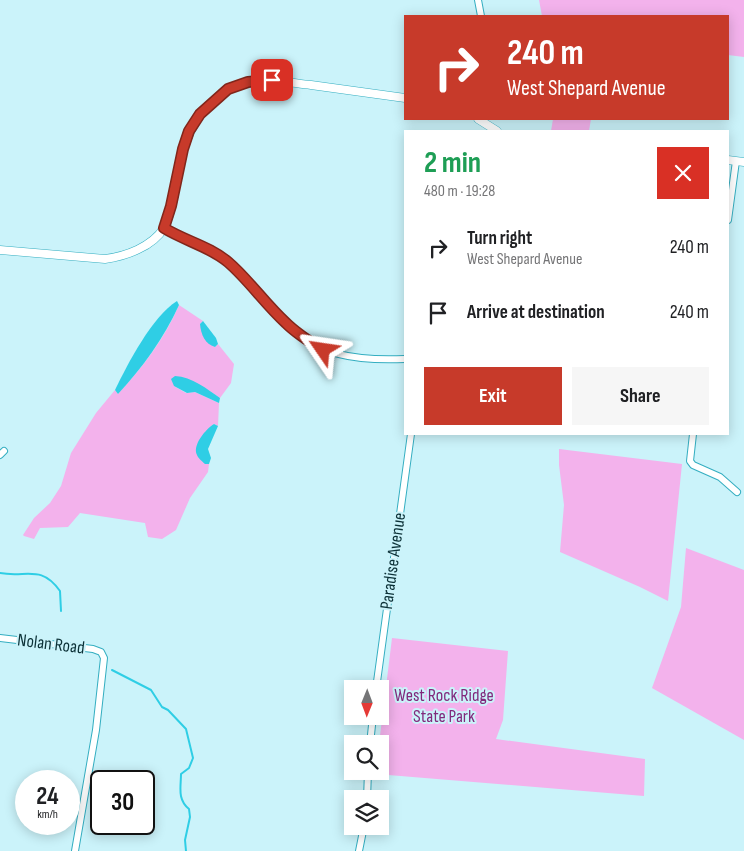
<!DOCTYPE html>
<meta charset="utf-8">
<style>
body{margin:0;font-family:"Sofia Sans Condensed",sans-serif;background:#f6f6f6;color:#202124;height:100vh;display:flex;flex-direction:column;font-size:19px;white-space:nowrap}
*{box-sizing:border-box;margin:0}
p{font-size:16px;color:#757577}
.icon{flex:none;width:28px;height:28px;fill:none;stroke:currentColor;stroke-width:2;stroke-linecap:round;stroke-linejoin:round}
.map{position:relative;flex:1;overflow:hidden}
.drawer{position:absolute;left:404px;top:130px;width:325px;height:305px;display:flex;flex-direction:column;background:#fff;border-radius:0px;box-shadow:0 2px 12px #0003}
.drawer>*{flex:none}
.top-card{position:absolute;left:404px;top:15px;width:325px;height:105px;border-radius:0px;box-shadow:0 2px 12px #0003;background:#c73a2a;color:#fff;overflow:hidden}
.needle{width:32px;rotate:181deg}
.buttons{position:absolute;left:344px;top:680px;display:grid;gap:10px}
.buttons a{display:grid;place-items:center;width:45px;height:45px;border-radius:0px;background:#fff;box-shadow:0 2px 12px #0003;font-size:25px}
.speed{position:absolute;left:15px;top:770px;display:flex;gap:10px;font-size:25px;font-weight:700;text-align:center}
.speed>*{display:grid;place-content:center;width:65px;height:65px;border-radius:50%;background:#fff;box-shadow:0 2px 12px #0003;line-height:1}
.speed small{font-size:12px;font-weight:400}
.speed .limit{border:2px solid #111;border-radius:8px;background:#fff;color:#111}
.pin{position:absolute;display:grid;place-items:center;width:42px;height:42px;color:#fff;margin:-21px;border-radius:10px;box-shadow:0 2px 8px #0006}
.me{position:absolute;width:55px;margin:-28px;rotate:302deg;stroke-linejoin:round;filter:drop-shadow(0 0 4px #0008)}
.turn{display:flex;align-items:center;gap:18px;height:105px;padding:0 20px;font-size:22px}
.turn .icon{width:65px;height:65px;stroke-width:2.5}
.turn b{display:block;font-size:35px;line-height:42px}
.round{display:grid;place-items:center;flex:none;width:52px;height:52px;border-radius:0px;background:#f6f6f6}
.headline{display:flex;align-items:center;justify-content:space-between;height:85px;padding:0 20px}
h1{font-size:30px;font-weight:700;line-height:38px;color:#1e9e55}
.action{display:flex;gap:10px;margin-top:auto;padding:10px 20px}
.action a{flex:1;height:58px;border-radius:0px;background:#c73a2a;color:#fff;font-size:20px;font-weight:700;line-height:58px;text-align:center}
.action a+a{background:#f6f6f6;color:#202124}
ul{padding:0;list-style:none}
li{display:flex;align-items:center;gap:15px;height:65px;padding:0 20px}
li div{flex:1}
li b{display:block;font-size:19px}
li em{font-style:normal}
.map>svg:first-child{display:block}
.green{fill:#f3b2ec}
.water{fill:#2fcee5}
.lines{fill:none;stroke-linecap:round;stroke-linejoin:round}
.stream{stroke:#2fcee5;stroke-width:2}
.minor-casing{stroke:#34aec1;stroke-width:8}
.tertiary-casing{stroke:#34aec1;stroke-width:9}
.minor{stroke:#fff;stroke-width:6}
.tertiary{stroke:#fff;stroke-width:8}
.route-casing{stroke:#81261b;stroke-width:12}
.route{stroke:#c73a2a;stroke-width:9}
.labels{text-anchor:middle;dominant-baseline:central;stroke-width:4;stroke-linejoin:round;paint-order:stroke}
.street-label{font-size:18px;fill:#0c3137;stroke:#cbf3fa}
.park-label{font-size:18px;fill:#81297c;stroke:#cbf3fa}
</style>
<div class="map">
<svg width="744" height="851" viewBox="0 0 744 851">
<rect width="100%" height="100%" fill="#cbf3fa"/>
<g class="green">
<polygon points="539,0 744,0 744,57 728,55 728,16 542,16"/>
<polygon points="553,119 591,119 589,131 551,131"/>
<path d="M179,305L203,321L200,324L215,347L218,344L234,364L231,383L220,398L208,390L174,386L186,393L195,392L219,403L218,426L214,424L210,427L205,464H209L208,472L190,498L176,530L162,539L148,537L145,523L80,513L68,527L40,528L34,539L24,536L23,535L34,518L50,503L61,486L71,453L96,413L115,390L118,394C143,367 165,338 179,305Z"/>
<polygon points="559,449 682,464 668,601 640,587 560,552 564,505 559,465"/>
<polygon points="686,548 744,570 744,740 652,688 681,607"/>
<polygon points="392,638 508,651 503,720 496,739 645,759 644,796 376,774 376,771 380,771 380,744 379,744"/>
</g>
<g class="water">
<path d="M177,301L179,305C164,338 143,367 118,394L115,390C128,363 152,317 177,301Z"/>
<path d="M203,321L216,338L218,344L215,347C205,344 201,335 200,324Z"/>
<path d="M175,376C192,377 207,389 220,398L219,403L195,392L187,393L174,386L171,379Z"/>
<path d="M214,424L218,426L208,449L211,458L209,464H205C203,462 198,458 197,455C192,445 206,429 214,424Z"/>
</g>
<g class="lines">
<g class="stream">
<path d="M0,573C26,578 41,564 60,591L61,611"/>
<path d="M112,670L151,690L162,707L168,710L186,729L193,758L189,768L181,774C181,787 177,799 189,809L190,817L185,840L186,851"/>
</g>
<g class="minor-casing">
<g id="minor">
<polyline points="478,0 481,16"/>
<polyline points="728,220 736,161"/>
<path d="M164,228C184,241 209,246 228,262C248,279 265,300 283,320C317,357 358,361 405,359"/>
<polyline points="693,434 690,461 693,465 720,477 737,492"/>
<polyline points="0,455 4,451"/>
<polyline points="0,638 93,649 101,652 104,658 96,730 75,851"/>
<polyline points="376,689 411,434"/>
<polyline points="370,744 373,716"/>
<polyline points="367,799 368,771"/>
<polyline points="359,851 364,826"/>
</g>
</g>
<g class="tertiary-casing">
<g id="tertiary">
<polyline points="478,119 497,131"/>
<polyline points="728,160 744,162"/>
<path d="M0,250L105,259C126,256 152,247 164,228C169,219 172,206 174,196C181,159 183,131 211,103C222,92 235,84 251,82C271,78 291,83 311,85C342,89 374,94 405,98"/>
</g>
</g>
<use href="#minor" class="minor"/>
<use href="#tertiary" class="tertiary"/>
</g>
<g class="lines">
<g class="route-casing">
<path id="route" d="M272,80L248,82L228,89L200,114L189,131L183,149L171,206L164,228C185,241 209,246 228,262C249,280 265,304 286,323C297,334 310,342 323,350"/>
</g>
<use href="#route" class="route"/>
</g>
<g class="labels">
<g class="street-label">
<text transform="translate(393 561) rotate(-82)">Paradise Avenue</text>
<text transform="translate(51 644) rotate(7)">Nolan Road</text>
</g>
<g class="park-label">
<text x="444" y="695">West Rock Ridge<tspan x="444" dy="21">State Park</tspan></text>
</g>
</g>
</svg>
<div class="buttons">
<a><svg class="needle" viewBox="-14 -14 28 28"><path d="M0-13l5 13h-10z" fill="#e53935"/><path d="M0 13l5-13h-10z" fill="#757577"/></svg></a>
<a><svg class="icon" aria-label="search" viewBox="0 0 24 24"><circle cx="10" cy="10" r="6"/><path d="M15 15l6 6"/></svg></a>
<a><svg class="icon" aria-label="layers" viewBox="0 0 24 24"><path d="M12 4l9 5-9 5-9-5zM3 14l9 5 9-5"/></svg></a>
</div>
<div class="speed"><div>24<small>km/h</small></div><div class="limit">30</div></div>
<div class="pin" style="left:272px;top:80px;background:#d93025"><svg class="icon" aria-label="arrive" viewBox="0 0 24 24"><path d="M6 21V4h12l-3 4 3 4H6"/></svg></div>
<svg class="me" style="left:323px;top:350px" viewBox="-20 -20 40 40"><path d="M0-17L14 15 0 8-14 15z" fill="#c73a2a" stroke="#fff" stroke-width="4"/></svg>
<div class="top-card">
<div class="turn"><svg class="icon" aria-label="right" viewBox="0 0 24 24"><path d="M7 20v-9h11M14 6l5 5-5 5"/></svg><div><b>240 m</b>West Shepard Avenue</div></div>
</div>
<section class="drawer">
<div class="headline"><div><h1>2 min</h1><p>480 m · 19:28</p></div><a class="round" style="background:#d93025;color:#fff"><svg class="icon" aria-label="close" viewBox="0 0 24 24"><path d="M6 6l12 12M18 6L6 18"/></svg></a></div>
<ul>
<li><svg class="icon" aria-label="right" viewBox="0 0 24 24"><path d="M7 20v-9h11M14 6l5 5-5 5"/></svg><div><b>Turn right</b><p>West Shepard Avenue</p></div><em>240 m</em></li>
<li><svg class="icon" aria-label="arrive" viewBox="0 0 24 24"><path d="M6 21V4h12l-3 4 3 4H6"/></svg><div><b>Arrive at destination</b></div><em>240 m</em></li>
</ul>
<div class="action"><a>Exit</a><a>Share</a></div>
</section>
</div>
